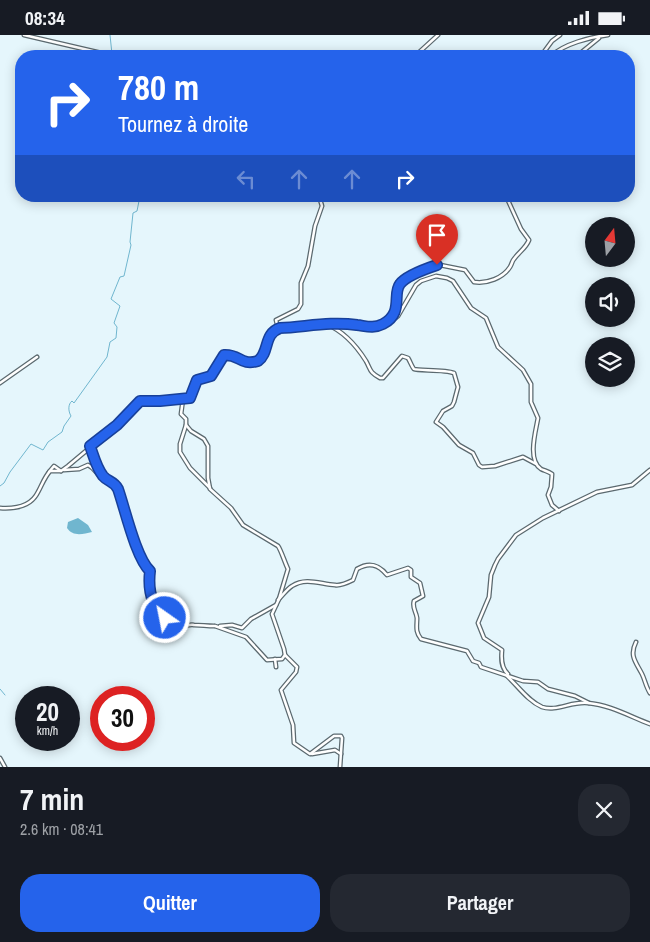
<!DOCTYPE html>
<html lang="fr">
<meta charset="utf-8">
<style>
body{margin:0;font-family:"Archivo Narrow",sans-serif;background:#242831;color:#f1f3f6;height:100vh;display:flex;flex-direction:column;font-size:19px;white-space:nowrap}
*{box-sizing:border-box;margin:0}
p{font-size:16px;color:#9ea1a6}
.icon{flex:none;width:28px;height:28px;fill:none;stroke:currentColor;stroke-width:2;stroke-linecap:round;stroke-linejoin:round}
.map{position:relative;height:732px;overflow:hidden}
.details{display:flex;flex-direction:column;background:#171b24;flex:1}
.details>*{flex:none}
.banner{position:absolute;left:15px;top:15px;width:620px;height:152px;border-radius:20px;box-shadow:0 2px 12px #0003;background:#2563eb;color:#fff;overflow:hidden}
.needle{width:32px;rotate:16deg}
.buttons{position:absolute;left:585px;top:182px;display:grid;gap:10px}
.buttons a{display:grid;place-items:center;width:50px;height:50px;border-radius:50%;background:#171b24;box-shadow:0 2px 12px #0003;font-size:25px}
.speed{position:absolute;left:15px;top:651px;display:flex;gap:10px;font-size:25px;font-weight:700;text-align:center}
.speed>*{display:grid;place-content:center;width:65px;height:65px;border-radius:50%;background:#171b24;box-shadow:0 2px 12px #0003;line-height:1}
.speed small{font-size:12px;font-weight:400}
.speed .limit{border:8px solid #d22;background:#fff;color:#111}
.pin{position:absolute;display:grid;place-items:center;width:42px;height:42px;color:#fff;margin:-51px -21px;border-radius:50% 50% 50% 0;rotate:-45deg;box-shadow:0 0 5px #0007}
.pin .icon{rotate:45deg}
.me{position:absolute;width:55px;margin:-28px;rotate:327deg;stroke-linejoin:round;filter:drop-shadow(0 0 4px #0008)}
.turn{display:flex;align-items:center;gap:18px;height:105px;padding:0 20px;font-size:22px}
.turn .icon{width:65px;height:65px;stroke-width:2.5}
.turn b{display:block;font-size:35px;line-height:42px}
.lanes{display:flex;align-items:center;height:48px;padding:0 20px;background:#0003;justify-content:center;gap:25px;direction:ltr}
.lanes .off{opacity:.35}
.round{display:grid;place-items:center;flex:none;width:52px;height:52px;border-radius:20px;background:#242831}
.headline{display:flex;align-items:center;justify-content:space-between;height:85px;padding:0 20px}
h1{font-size:30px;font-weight:700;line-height:38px}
.primary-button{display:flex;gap:10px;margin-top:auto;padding:10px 20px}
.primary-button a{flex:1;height:58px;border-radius:20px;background:#2563eb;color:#fff;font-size:20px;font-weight:700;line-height:58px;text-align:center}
.primary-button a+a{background:#242831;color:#f1f3f6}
.status{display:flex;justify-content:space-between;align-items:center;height:35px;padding:0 25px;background:#171b24;direction:ltr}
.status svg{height:14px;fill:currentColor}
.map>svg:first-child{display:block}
.water{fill:#70b6cf}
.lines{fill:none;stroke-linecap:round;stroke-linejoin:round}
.stream{stroke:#70b6cf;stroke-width:1}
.street-casing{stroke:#5b696f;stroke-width:5}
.street{stroke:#fff;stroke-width:2.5}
.route-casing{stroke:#184099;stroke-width:12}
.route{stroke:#2563eb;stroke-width:9}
</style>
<div class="status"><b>08:34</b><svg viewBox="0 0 49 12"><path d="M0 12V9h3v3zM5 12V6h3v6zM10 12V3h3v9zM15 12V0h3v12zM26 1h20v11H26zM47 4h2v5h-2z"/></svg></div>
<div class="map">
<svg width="650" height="732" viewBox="0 0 650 732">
<rect width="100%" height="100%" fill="#e5f6fc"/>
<path class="water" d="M78,483L88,490L92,497C83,499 73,502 67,493L68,487Z"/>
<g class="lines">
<g class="stream">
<polyline points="110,0 112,19"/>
<path d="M0,451L4,448L10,437L31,409L43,415L48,407L62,397L64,391L71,381C68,376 68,369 72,366L74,368L107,322L110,307L116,303L117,292L114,288L120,271L111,264L120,242L124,241L131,210L130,207L133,178L137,176L140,161"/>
<polyline points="0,654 5,660"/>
</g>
<g class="street-casing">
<g id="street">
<polyline points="24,0 114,21"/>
<polyline points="415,21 438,0"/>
<polyline points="541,21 552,6 560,0"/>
<path d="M551,21C564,9 590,2 608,0"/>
<polyline points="577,21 599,3"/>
<path d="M386,287C401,274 394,269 397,255C399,244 430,230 440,230L465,235L474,247C487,249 503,243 510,232C512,229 512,226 514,224C519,217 526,213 529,205L521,194L506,161"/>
<path d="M326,289C343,296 356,310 366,326C371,335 369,337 380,343H383L402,321L408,323C410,326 412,332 414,334C418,336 445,334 454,338L458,352L454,367L452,371L443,376L436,387L443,392L459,410L473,418L479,430L482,432L495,431L523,422L536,429"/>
<path d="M278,293L324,288L357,290L372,293L390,287L398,281L416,250L421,246L436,241L447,243L453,246L471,273L486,283L498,312L523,335L531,349V367L538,383C536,395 527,425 541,434C545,436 548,436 552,439L551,452L548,460L552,470L559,476"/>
<polyline points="0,348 37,322"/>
<path d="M183,364L181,379L186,384V390L191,396L204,404L208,411V443L210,454L231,473L243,490L278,511C281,515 285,528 288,534L279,564L272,579L284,614L285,620L282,624L267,625L246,602L215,591"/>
<polyline points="186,390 180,409 180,417 190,433 210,453"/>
<polyline points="90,411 94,426 103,442"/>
<path d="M64,435L79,434L88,430C94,433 96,438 101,442C106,445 112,445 116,450L135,509L143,529L150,536C147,556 154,586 178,591C184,592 189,589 194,590C201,590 207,591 214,591"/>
<polyline points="49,437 54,431 61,436"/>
<path d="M0,473C15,474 31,472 38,457C42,450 44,443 50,436H61L68,431L117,390L140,366H161L190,363L197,345L211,341L222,322L225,320C241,320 243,333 261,325C267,315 264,299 278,293L276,285L298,274L301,269V248L308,231L315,191L322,171L319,161"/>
<path d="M278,565C283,560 287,554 292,551C306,542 320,549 335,550C341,551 347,548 353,545L357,534C369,527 378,529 387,540L408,533L411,535V542L420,548L423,561L414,566C412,573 416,576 417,583C417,592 415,596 421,604L467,616L473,626L479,628L481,632L523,646L538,647L548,654L575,661L589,668"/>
<polyline points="220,591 232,590 242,593 251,584 276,570"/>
<path d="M636,607C629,621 636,627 642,639C645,645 646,652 650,658"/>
<polyline points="285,620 297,632 296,637 281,655 293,690 294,708 310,719 334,701 341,701 342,703 340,732"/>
<polyline points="275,624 276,632"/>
<path d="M508,639C501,633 501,624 502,615L484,603L478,588L489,562L491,540L495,530L498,524L516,500L543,483L597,457L632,450L650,435"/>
<path d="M507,641C518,651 528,666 542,672C556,677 572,666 588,668C610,670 629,681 650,689"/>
<polyline points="312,719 335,715 341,719"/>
<polyline points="0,723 5,732"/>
</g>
</g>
<use href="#street" class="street"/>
</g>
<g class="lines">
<g class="route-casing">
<path id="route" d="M165,583C151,571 148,553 150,536C136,523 125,474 118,454C114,446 108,447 103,441C96,432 94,422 90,411L117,390L140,366H160L190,363L197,345L211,341L224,320C240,319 240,331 258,326C270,317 263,299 280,293C305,292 331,286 357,290C366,291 373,294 383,289C404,278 392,259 400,249C406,241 428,233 437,230"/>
</g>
<use href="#route" class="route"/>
</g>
</svg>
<div class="buttons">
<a><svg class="needle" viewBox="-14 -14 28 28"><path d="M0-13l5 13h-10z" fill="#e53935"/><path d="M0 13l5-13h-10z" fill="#9ea1a6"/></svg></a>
<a><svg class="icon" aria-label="sound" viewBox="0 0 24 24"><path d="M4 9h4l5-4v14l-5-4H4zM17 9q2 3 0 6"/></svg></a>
<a><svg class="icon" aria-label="layers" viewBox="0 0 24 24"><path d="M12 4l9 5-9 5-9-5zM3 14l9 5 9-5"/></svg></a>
</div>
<div class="speed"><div>20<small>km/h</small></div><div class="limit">30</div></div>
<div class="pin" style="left:437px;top:230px;background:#d93025"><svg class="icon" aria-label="arrive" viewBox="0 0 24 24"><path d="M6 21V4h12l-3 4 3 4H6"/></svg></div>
<svg class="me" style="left:165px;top:583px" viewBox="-20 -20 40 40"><circle r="17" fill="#2563eb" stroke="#fff" stroke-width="3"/><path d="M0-11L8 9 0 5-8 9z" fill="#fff"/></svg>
<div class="banner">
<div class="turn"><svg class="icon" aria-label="right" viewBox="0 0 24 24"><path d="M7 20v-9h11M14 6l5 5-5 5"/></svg><div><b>780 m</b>Tournez à droite</div></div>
<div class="lanes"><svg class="icon off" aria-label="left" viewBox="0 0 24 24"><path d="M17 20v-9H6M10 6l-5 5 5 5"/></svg><svg class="icon off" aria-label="ahead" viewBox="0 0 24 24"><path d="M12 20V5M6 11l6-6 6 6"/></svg><svg class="icon off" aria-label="ahead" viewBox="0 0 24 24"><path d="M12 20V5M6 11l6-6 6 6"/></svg><svg class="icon" aria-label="right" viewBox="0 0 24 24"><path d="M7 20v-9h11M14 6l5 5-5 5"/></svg></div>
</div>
</div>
<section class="details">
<div class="headline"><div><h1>7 min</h1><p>2.6 km · 08:41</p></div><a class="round"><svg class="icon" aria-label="close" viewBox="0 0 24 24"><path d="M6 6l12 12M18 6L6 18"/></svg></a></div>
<div class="primary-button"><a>Quitter</a><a>Partager</a></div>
</section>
